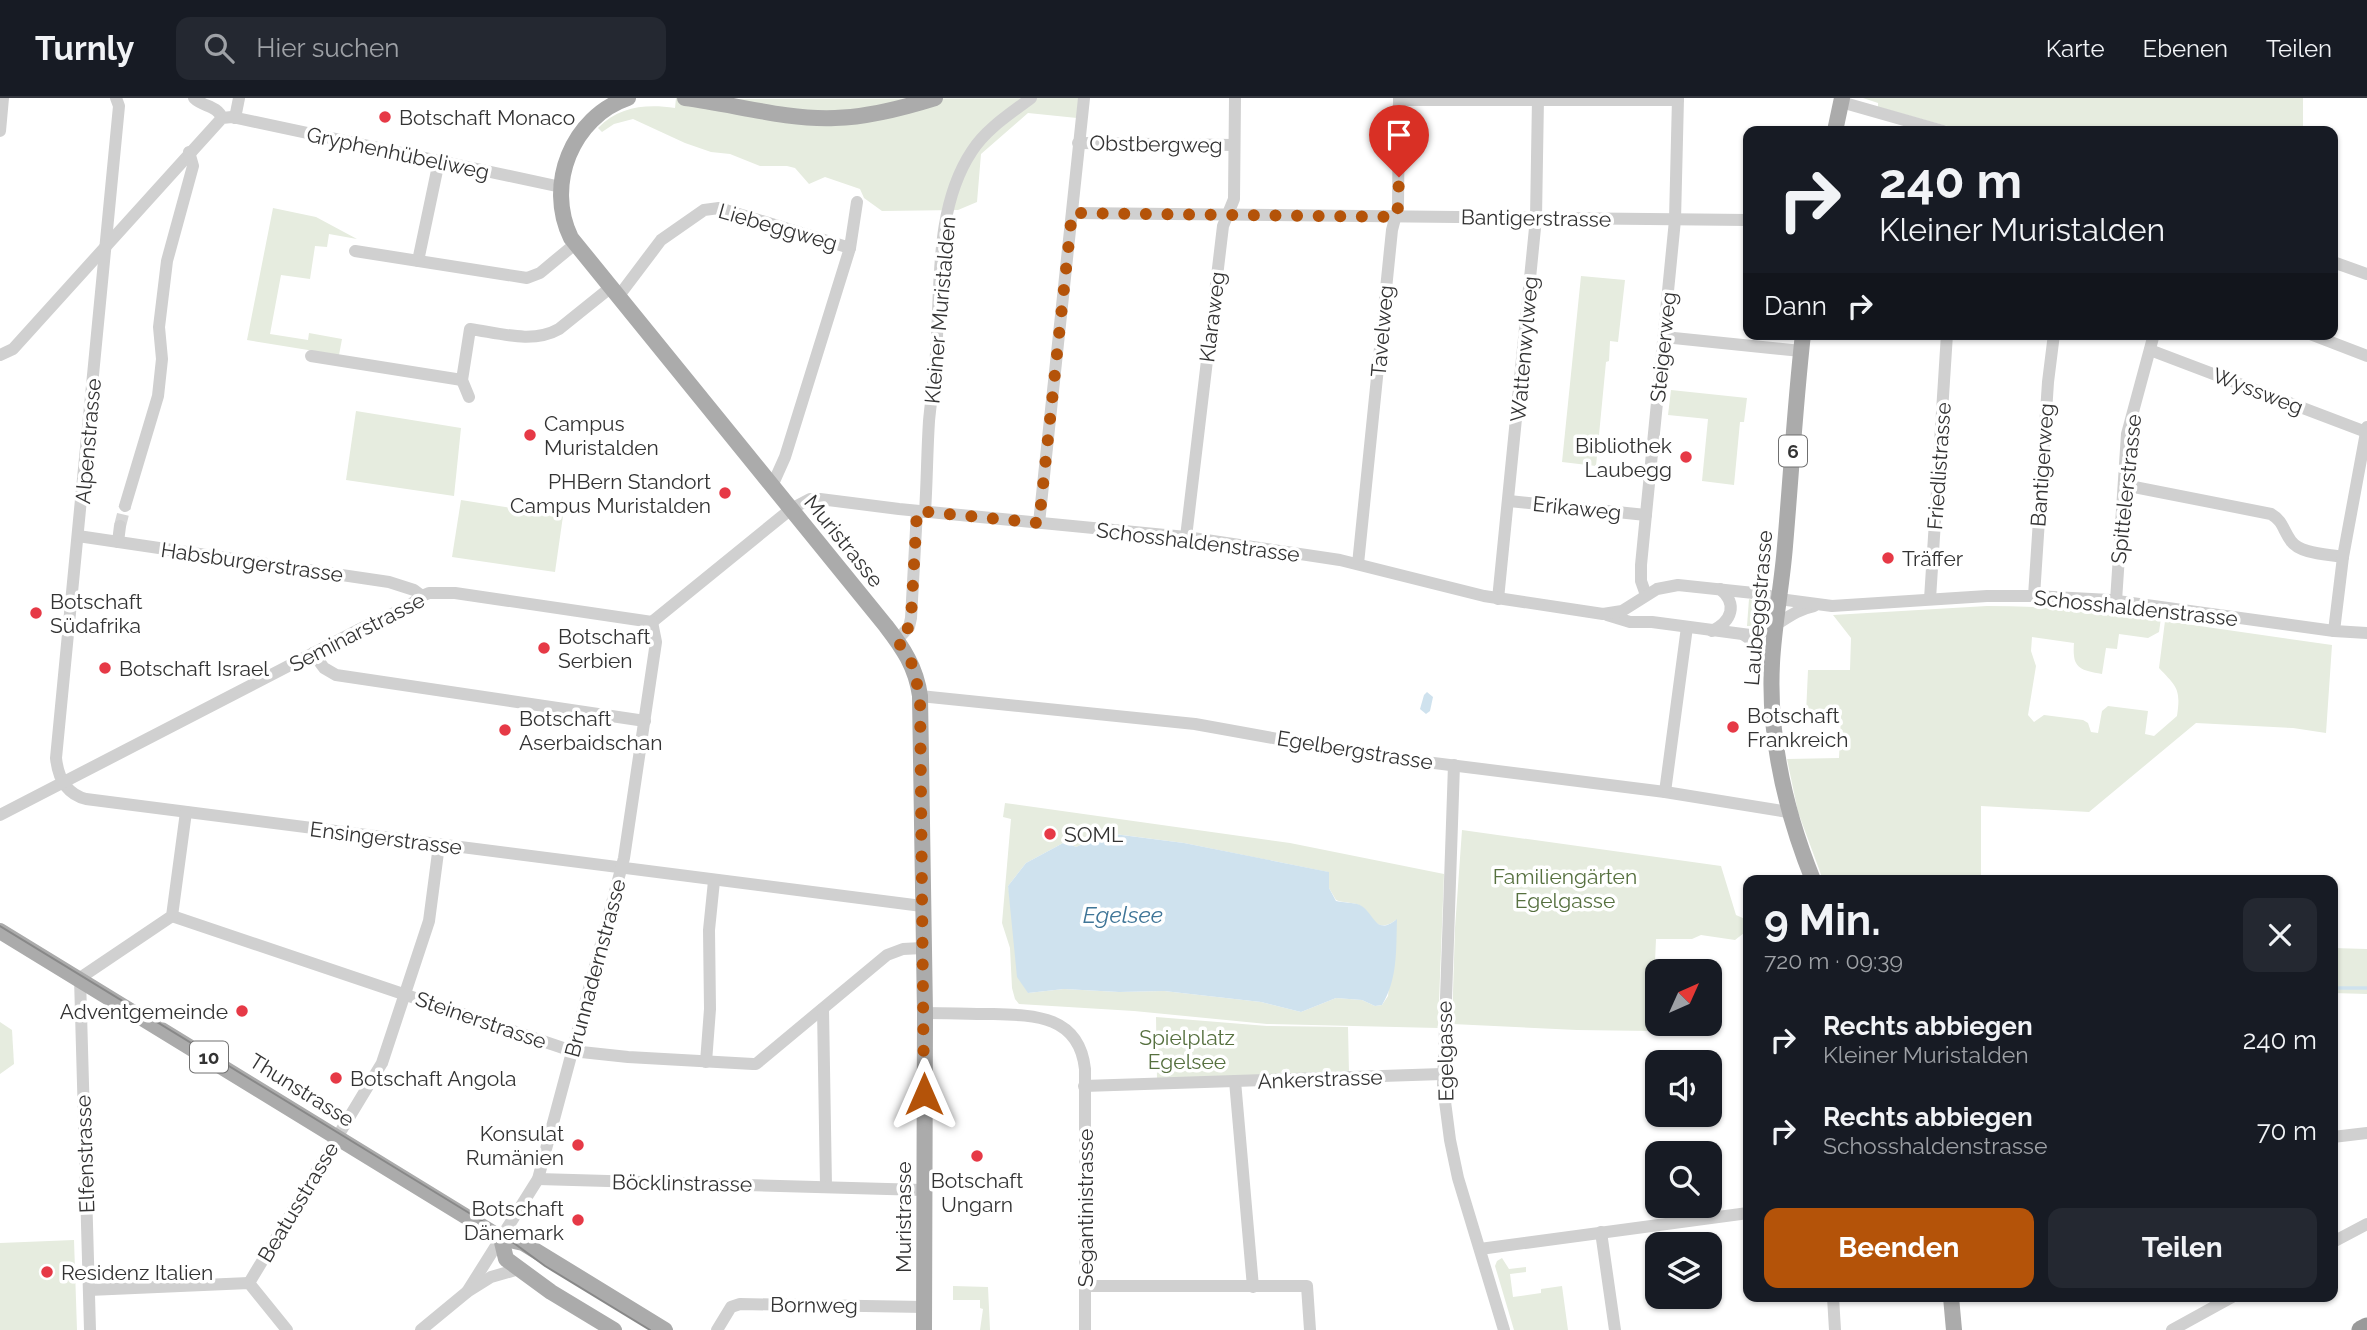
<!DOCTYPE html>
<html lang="de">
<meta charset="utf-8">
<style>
body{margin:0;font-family:Raleway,sans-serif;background:#242831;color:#f1f3f6;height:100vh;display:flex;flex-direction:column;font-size:26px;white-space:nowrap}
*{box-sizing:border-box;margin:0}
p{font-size:23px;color:#9ea1a6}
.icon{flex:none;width:38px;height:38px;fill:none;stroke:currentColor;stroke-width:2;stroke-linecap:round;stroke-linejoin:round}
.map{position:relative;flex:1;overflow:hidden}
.drawer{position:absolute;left:1743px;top:777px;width:595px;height:427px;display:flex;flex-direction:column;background:#171b24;border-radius:14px;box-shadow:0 2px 5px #0004}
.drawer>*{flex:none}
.banner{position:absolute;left:1743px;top:28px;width:595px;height:214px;border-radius:14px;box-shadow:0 2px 5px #0004;background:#171b24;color:#f1f3f6;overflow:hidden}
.needle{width:46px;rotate:45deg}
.fabs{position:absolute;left:1645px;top:861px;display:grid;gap:14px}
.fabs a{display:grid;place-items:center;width:77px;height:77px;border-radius:14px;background:#171b24;box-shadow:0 2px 5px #0004;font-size:35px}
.pin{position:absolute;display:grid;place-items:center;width:60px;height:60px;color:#fff;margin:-72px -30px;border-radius:50% 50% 50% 0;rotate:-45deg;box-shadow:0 0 7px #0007}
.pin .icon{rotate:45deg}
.me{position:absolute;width:77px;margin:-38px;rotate:0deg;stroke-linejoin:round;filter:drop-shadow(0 0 5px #0008)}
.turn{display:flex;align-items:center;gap:24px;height:147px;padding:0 21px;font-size:32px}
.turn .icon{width:91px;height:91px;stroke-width:2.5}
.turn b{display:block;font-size:49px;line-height:60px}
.then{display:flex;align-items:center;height:66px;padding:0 21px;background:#0003;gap:14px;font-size:26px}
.round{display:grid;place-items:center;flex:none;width:74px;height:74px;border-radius:14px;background:#242831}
.overview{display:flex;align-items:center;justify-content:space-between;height:119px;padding:0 21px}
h1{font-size:42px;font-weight:700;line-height:52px}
.action{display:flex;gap:14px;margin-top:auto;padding:14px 21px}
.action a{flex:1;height:80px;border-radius:14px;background:#b45309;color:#fff;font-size:28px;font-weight:700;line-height:80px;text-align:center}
.action a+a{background:#242831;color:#f1f3f6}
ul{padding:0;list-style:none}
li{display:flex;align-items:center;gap:21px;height:91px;padding:0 21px}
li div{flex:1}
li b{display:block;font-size:26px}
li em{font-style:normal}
header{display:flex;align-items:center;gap:42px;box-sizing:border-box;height:98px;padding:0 35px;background:#171b24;border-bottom:2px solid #363941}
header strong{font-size:33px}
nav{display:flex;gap:38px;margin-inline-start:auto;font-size:24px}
.search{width:490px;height:63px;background:#242831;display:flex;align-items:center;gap:18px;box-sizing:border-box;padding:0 24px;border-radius:14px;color:#9ea1a6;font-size:26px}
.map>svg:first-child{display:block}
.green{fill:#e6ecdf;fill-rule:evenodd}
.water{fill:#cfe2ee}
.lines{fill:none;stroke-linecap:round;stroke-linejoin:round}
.stream{stroke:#cfe2ee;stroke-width:3.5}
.minor-tunnel{stroke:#d6d6d6;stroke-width:12;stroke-dasharray:12 6;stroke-linecap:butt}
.minor{stroke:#d0d0d0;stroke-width:12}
.major{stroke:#ababab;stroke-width:16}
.highway{stroke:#9a9a9a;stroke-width:19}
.tram{stroke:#888;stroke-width:2}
.route{stroke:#b45309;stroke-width:12;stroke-dasharray:0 21.6}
.poi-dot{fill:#e63946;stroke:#fff;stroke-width:2.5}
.labels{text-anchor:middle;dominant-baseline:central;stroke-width:7;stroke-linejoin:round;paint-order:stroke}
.shield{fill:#fff;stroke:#707070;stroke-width:2}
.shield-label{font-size:19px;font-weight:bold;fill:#333}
.poi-label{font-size:21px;fill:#333;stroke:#fff;text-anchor:start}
.street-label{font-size:21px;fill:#333;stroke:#fff}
.park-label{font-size:21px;fill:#56703f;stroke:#fff}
.water-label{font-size:23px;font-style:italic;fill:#3f7597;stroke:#fff}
</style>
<header>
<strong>Turnly</strong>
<div class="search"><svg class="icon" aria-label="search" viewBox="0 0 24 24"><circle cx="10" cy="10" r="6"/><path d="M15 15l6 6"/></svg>Hier suchen</div>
<nav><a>Karte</a><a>Ebenen</a><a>Teilen</a></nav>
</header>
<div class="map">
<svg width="2367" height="1232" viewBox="0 0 2367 1232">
<rect width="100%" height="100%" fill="#fff"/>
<g class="green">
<path d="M676,0L683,1L1079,0L1077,20L1028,15L981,56L977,104L958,112L882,113L864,100L860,91L825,79L809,86L795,70L787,68H760L730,56L711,54L685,45L633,21L614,26L602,34L598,30C620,8 646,6 675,10Z"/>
<polygon points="1863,0 2303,0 2303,33 1965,33 1878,9 1878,5"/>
<polygon points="273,110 316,119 357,141 329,136 327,149 315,148 310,181 281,177 270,236 308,242 309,235 342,241 339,257 247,242"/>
<polygon points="1581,178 1625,182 1618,244 1610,243 1609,263 1606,264 1596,368 1562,364"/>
<polygon points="1671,292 1747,300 1744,324 1740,324 1734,387 1702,383 1708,321 1668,317"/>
<polygon points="356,313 461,330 454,398 346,382"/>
<polygon points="461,402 563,418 555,474 452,459"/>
<polygon points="1749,501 1760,505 1766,513 1765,522 1756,528 1747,528"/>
<path d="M1987,508C2045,508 2103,512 2161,520L2159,534L2148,540L2119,536L2117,551L2106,550L2102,576C2079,572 2072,570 2074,545L2032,539L2031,553L2036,568L2028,617L2034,624L2044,617L2083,622L2088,625L2091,634L2098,635L2102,613L2108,608L2148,613L2145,636L2154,638L2177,618C2181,591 2177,589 2159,570L2165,523L2332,547L2326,635L2293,630L2196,625L2089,714L1981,708V782H1823L1798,714L1787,661L1839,660L1841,618L1806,616L1808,572H1850L1851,540L1833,517Z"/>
<path d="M1005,705L1290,745L1444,776L1438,930L1267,926L1134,913L1019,906L1015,901L1012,890L1010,850L1002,825L1011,721L1003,719ZM1107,735L1184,745L1328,774L1329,790L1336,802C1343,805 1353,804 1359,807C1374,814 1373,838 1396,822L1388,898L1382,907L1375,908L1362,902L1336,900L1301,914L1261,904L1164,893L1119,894L1064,891L1028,895L1008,788L1026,765L1065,744L1076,749L1093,742L1105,740Z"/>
<polygon points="1462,732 1721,768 1736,817 1745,821 1748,832 1735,842 1701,837 1692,841 1656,841 1652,933 1577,932 1452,926 1455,830"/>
<polygon points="2333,850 2367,851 2367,896 2333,895"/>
<polygon points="1156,919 1267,928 1348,929 1349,975 1157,982"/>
<polygon points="0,924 12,932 14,966 0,976"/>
<polygon points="74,1142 77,1232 0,1232 0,1145"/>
<polygon points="1502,1160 1509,1171 1526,1169 1526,1174 1510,1176 1513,1199 1541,1195 1541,1191 1562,1188 1568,1232 1514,1232 1495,1168 1497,1163"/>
<polygon points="953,1188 988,1189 990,1232 980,1232 983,1211 980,1210 980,1202 953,1202"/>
</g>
<g class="water">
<polygon points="1427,594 1433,599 1430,613 1426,616 1420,611 1424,597"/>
<path d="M1106,735L1184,745L1329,774V790L1336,803C1343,805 1353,804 1360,807C1375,815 1375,839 1397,821C1396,851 1398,881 1382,907L1375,908L1362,902L1336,900L1301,914L1261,904L1164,893L1119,894L1064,891L1028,895L1017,879L1008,788L1026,765L1065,744L1076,749L1085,745L1105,740Z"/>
</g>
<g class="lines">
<polyline class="stream" points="2333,890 2367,890"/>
<polyline class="minor-tunnel" points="120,428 125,408"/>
<g class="minor">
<path d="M116,0L119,8L56,660C58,679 66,696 86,701L922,808"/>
<path d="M194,0C203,9 217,7 222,20"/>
<polyline points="1399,2 1678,2"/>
<polyline points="1841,4 1943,33"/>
<polyline points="235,20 239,0"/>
<polyline points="0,33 3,0"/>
<polyline points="1078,45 1234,47"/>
<polyline points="1072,115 1748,122"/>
<polyline points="850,150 857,104"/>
<polyline points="355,153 527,180 540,175 575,146"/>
<polyline points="418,163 439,63"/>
<polyline points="2333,164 2367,176"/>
<polyline points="618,199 661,142 704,112 719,110 850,150 785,359 772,388"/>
<polyline points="2310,236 2367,258"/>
<polyline points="1664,239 1801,253"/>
<polyline points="2150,252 2366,334"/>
<polyline points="0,257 13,251 222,20 232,19 561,89"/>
<polyline points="311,258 462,282"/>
<path d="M469,299L462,282L470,231C499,235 533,246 559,231L610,190"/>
<path d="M2124,387L2271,416C2283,423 2283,432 2291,443C2300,456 2328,456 2343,459"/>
<polyline points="1509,403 1646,417"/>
<polyline points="125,408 158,298 162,261 159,229 167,163 193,68 189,54"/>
<path d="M925,414C927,384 927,354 929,323C931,301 935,278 936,255C941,190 934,110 972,53C986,31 1010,16 1031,0"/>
<polyline points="1039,425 1084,0"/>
<polyline points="78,438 389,484 414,492 422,498"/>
<polyline points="1186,439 1223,128 1234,101 1235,0"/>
<polyline points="118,444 120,428"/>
<polyline points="1358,466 1392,132 1398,109 1399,0"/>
<polyline points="1646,497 1641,483 1641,467 1675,122 1678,0"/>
<polyline points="2034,498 2048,284 2054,236"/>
<polyline points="1498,501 1536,120 1538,0"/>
<polyline points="1930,501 1947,236"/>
<polyline points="2116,503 2127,336 2154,236"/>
<path d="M1607,517L1630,524H1652L1750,537C1773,535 1788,513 1814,508"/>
<polyline points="652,524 791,411 810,401 820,401 899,411 1186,439 1340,462 1484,498 1603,516 1622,513 1657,491 1678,487 1763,496 1779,501 1832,508 1987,498 2034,498 2110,502 2334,533 2367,535"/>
<path d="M1712,533C1732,523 1738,506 1720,491"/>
<polyline points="2334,533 2343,459 2367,329"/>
<polyline points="1744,537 1762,549 1772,558"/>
<polyline points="897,542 909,529 911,520 917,413"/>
<polyline points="313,555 324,570 336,577 645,623"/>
<polyline points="920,598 1195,626 1362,656 1665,694 1788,714"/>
<polyline points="1454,667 1443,988 1450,1042 1458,1080 1504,1232"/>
<polyline points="1665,694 1687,529"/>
<polyline points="0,717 358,532 407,509 422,498 429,495 455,495 652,524"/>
<polyline points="172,818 572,953 628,959 753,966 756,966 887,857 903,851 922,850"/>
<polyline points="823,911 826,1088"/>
<path d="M925,915C947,915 969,916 991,916C1034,917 1079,917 1085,971V1232"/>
<polyline points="706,964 710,911 709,832 714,783"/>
<polyline points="1235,983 1253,1189"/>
<polyline points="1084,988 1442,976"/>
<polyline points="2333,1039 2367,1035"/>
<polyline points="538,1081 923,1092"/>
<polyline points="1601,1134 1615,1232"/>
<polyline points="2333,1144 2367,1126"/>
<polyline points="1480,1151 1748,1115"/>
<polyline points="249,1185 382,965 429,823 439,747"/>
<polyline points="1085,1188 1307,1188 1310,1232"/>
<polyline points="89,1192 249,1185 287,1232"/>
<polyline points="467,1194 538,1081 624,760 656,544 652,524"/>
<polyline points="1833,1199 1835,1232"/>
<polyline points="90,1232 80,880 172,818 186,714"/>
<polyline points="421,1232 467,1194 491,1179 519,1171"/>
<polyline points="717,1232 731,1209 740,1206 924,1209"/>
<polyline points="2172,1232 2232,1199"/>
</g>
<g class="major">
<path d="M628,0C572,19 545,87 571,140L886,528C903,550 916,569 920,598L925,915L924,1232"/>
<path d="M685,0C734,6 785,22 835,20C869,19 903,10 935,0"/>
<polyline points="1835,33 1842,0"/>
<path d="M1803,236C1795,307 1791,378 1785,448C1782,487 1774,526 1772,565C1768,641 1785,712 1813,782"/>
<polyline points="0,833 501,1140 523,1145 665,1232"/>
<polyline points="501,1140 506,1161 551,1194 614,1232"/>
<polyline points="1951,1199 1954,1232"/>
</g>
<polyline class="highway" points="2361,1232 2367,1229"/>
<polyline class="tram" points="0,828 492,1129 545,1168 650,1232"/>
</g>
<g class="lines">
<polyline class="route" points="924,996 920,598 912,566 897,542 909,529 911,520 917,413 1039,425 1072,115 1396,119 1398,109 1399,79"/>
</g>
<g class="poi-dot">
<circle cx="385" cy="19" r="7"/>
<circle cx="530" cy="337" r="7"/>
<circle cx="1686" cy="359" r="7"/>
<circle cx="725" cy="395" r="7"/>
<circle cx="1888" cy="460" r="7"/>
<circle cx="36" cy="515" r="7"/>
<circle cx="544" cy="550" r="7"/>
<circle cx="105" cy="570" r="7"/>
<circle cx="1733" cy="629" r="7"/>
<circle cx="505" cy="632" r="7"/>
<circle cx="1050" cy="736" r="7"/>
<circle cx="242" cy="913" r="7"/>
<circle cx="336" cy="980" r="7"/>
<circle cx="578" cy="1047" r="7"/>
<circle cx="977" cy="1058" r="7"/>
<circle cx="578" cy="1122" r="7"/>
<circle cx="47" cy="1174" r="7"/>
</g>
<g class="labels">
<g class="shield">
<rect x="1779" y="337.5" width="28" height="31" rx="5"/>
<rect x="190" y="943.5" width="38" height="31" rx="5"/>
</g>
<g class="shield-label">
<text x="1793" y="353">6</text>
<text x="209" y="959">10</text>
</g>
<g class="poi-label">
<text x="399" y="19">Botschaft Monaco</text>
<text x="544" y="325">Campus<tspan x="544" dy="24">Muristalden</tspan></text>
<text x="1672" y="347" text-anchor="end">Bibliothek<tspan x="1672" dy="24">Laubegg</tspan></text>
<text x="711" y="383" text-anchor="end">PHBern Standort<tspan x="711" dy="24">Campus Muristalden</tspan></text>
<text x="1902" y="460">Träffer</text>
<text x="50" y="503">Botschaft<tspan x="50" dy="24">Südafrika</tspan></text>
<text x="558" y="538">Botschaft<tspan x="558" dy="24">Serbien</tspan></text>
<text x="119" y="570">Botschaft Israel</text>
<text x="1747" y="617">Botschaft<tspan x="1747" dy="24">Frankreich</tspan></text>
<text x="519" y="620">Botschaft<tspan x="519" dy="24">Aserbaidschan</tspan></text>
<text x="1064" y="736">SOML</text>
<text x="228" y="913" text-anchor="end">Adventgemeinde</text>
<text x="350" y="980">Botschaft Angola</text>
<text x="564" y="1035" text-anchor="end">Konsulat<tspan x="564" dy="24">Rumänien</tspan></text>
<text x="977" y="1082" text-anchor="middle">Botschaft<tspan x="977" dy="24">Ungarn</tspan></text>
<text x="564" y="1110" text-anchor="end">Botschaft<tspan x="564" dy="24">Dänemark</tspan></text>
<text x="61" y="1174">Residenz Italien</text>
</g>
<g class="street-label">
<text transform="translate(1156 46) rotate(1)">Obstbergweg</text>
<text transform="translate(398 55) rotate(12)">Gryphenhübeliweg</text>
<text transform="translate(1536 120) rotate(1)">Bantigerstrasse</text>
<text transform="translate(778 129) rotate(16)">Liebeggweg</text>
<text transform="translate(940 212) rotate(-85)">Kleiner Muristalden</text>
<text transform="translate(1212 219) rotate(-83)">Klaraweg</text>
<text transform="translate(1382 233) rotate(-85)">Tavelweg</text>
<text transform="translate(1663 249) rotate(-84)">Steigerweg</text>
<text transform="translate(1524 251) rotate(-85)">Wattenwylweg</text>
<text transform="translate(2258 293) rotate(21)">Wyssweg</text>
<text transform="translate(88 343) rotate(-85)">Alpenstrasse</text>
<text transform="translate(2042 367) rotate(-86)">Bantigerweg</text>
<text transform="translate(1939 368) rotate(-86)">Friedlistrasse</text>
<text transform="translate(2126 391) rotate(-84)">Spittelerstrasse</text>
<text transform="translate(1577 410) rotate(6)">Erikaweg</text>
<text transform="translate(844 443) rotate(51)">Muristrasse</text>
<text transform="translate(1198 444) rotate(7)">Schosshaldenstrasse</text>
<text transform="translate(252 464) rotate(8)">Habsburgerstrasse</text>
<text transform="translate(1758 510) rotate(-85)">Laubeggstrasse</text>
<text transform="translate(2136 510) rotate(6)">Schosshaldenstrasse</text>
<text transform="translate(357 534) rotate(-27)">Seminarstrasse</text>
<text transform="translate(1355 652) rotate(9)">Egelbergstrasse</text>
<text transform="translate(386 740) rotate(7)">Ensingerstrasse</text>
<text transform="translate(595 870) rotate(-75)">Brunnadernstrasse</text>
<text transform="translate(481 922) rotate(19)">Steinerstrasse</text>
<text transform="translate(1445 953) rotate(-91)">Egelgasse</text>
<text transform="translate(1320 981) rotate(-2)">Ankerstrasse</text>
<text transform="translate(302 992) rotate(32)">Thunstrasse</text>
<text transform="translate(85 1056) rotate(-92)">Elfenstrasse</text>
<text transform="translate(682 1085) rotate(1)">Böcklinstrasse</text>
<text transform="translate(298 1104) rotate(-59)">Beatusstrasse</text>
<text transform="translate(1085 1110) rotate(-90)">Segantinistrasse</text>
<text transform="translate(903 1119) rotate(-90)">Muristrasse</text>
<text transform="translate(814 1207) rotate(1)">Bornweg</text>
</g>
<g class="park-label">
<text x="1565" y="778">Familiengärten<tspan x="1565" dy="24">Egelgasse</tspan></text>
<text x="1187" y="939">Spielplatz<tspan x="1187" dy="24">Egelsee</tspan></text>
</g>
<g class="water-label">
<text x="1123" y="816">Egelsee</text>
</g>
</g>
</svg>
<div class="fabs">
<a><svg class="needle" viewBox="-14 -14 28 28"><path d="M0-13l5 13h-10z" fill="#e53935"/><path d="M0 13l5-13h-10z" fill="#9ea1a6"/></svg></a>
<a><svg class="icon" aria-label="sound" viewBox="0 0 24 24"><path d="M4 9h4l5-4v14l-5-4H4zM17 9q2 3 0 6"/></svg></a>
<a><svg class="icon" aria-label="search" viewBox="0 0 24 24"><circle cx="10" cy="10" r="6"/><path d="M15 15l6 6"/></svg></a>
<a><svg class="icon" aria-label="layers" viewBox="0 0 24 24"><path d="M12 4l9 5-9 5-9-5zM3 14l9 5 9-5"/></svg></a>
</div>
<div class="pin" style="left:1399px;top:79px;background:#d93025"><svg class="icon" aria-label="arrive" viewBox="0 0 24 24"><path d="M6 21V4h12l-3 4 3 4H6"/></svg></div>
<svg class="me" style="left:924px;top:996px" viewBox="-20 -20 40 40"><path d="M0-17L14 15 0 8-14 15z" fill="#b45309" stroke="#fff" stroke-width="4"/></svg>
<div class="banner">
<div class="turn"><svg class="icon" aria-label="right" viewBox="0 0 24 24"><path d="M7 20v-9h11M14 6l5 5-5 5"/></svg><div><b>240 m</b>Kleiner Muristalden</div></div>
<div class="then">Dann<svg class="icon" aria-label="right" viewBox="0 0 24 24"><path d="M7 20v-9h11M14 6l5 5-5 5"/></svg></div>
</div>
<section class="drawer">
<div class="overview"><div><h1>9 Min.</h1><p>720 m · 09:39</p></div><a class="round"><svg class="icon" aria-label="close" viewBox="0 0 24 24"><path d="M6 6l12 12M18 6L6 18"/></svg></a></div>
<ul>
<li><svg class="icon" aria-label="right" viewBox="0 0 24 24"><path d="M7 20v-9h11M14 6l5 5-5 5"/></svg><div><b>Rechts abbiegen</b><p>Kleiner Muristalden</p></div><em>240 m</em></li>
<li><svg class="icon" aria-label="right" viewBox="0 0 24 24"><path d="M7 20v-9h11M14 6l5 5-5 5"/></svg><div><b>Rechts abbiegen</b><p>Schosshaldenstrasse</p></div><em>70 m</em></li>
</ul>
<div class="action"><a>Beenden</a><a>Teilen</a></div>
</section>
</div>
